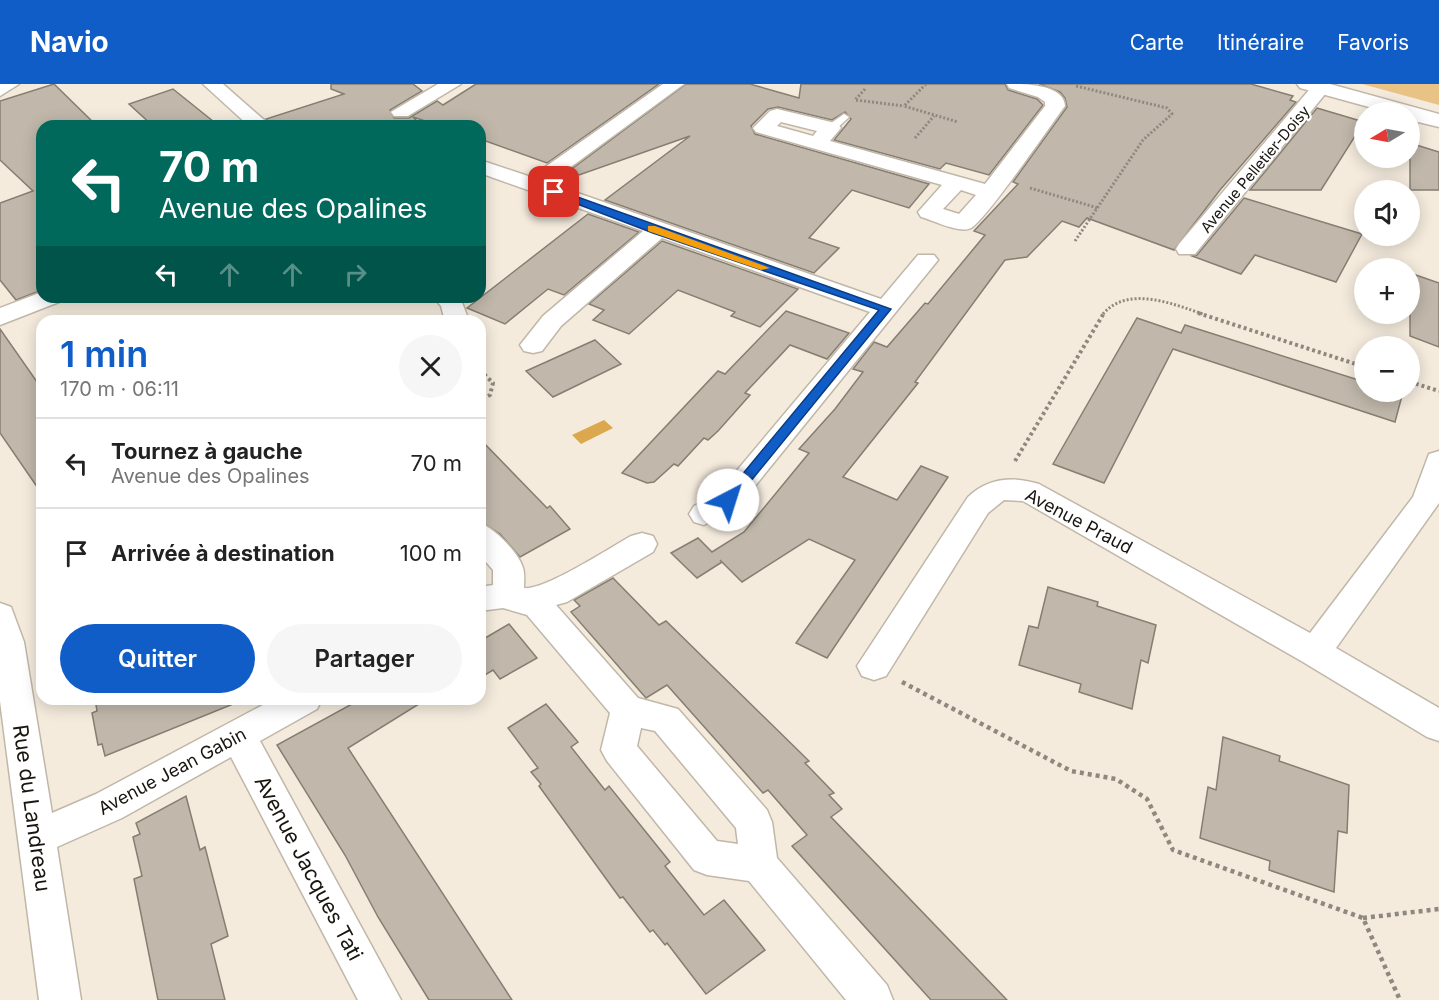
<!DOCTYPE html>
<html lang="fr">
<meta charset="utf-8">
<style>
body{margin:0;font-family:Inter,sans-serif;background:#f6f6f6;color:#222;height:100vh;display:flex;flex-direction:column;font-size:22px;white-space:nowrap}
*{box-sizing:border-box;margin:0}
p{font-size:20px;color:#767676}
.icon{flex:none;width:33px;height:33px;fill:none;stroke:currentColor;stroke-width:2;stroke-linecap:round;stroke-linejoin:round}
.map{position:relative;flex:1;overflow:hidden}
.details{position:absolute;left:36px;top:231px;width:450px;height:390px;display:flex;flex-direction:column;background:#fff;border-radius:18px;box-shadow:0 3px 15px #0003}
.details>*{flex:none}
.hud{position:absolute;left:36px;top:36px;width:450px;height:183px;border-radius:18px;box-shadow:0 3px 15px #0003;background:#00695c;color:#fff;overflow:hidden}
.needle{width:39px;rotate:260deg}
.tools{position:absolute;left:1354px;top:18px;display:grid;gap:12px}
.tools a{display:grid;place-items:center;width:66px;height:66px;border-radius:50%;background:#fff;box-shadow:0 3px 15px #0003;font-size:30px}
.pin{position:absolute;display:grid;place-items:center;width:51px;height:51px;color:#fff;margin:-26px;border-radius:12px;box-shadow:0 3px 9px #0006}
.me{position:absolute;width:66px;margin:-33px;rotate:40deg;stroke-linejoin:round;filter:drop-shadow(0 0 4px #0008)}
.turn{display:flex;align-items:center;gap:21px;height:126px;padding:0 24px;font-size:27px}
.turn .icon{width:78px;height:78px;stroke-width:2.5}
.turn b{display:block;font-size:42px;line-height:51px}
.lanes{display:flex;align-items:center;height:57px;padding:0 24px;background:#0003;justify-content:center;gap:30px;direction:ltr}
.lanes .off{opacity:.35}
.round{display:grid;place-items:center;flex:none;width:63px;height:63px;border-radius:32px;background:#f6f6f6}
.summary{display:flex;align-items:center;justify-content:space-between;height:102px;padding:0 24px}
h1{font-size:36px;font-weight:600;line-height:45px;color:#115dc7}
.primary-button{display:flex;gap:12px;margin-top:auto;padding:12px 24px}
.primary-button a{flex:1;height:69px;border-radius:36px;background:#115dc7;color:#fff;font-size:24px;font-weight:600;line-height:69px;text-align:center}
.primary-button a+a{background:#f6f6f6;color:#222}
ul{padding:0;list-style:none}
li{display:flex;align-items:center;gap:18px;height:90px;padding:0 24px;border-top:2px solid #e0e0e0}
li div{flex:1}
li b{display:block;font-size:22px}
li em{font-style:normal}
header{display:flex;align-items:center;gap:36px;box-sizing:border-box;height:84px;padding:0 30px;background:#115dc7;color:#fff}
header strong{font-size:28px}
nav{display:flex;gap:33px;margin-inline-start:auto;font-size:21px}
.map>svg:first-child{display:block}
.green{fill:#e9c385}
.water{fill:#dca84d}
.building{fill:#c1b8ab;stroke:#867e71;stroke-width:1.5}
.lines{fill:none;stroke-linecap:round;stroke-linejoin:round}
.service-casing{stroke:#c0b7a9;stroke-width:3}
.minor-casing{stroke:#c0b7a9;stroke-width:3}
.tertiary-casing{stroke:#c0b7a9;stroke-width:3}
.path-far2{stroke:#8f887e;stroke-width:3;stroke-dasharray:2 2;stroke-linecap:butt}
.path-far1{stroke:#8f887e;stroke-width:4;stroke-dasharray:3 3;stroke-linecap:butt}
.path{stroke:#8f887e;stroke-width:4.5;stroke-dasharray:4 4;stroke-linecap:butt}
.service{fill:#fff;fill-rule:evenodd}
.minor{fill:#fff;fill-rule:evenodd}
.tertiary{fill:#fff;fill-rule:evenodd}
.route{fill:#115dc7;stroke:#0b3c81;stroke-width:1.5}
.slow{fill:#f59e0b}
.labels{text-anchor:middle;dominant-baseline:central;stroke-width:4.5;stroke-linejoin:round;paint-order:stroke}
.far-street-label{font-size:15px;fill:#181510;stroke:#fff}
.street-label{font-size:18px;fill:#181510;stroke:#fff}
.near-street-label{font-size:21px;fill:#181510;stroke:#fff}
</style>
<header>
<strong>Navio</strong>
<nav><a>Carte</a><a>Itinéraire</a><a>Favoris</a></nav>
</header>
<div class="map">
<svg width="1439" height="916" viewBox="0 0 1439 916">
<rect width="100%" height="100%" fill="#f4ebdd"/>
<polygon class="green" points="1362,0 1439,0 1439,21"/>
<polygon class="water" points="604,336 613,344 581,360 572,351"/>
<g class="building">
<polygon points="54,0 97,42 42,42 42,206 16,216 0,196 0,119 33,107 0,76 0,17"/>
<polygon points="331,0 413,0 422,7 390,26 394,34 409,34 437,17 443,21 476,0 659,0 547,79 480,55 480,42 440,42 413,33 422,42 273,42 266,35 344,10 331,5"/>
<polygon points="686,0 750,0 799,14 801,0 1005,0 1008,6 1037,15 1043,21 989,91 946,79 940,85 834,56 851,35 845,28 832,36 778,23 768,25 751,42 755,50 929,100 909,124 852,106 809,154 839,164 814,189 605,116 690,52 579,91 569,87"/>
<polygon points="1039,0 1251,0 1293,12 1290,16 1296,18 1220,106 1174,166 1087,134 1079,143 1062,137 1027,173 1005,176 915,298 918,299 843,393 897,416 921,382 948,393 827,574 796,559 855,476 809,455 742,498 720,476 722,478 697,494 671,469 698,454 712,468 744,448 809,369 799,365 835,325 863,288 853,285 874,258 887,263 925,219 928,220 985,151 974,147 1018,100 1013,98 1067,23 1065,14 1060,8"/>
<polygon points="173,5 219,42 153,42 129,20"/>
<polygon points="1317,24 1364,38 1321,106 1250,106"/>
<polygon points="1410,59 1439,68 1439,106 1410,106"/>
<polygon points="1244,114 1362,150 1336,198 1255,171 1241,190 1192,172 1197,171"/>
<polygon points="588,130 639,148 564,211 548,205 505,240 467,224"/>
<polygon points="662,157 798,205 760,243 731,232 735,228 678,206 629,250 593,236 604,226 589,220"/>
<polygon points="1410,189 1439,199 1439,263 1410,252"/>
<polygon points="786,227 849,249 827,275 790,261 745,309 750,311 718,347 708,356 704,354 678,382 674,380 654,398 647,399 622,389 718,287 725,290"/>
<polygon points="1137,234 1181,249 1185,241 1365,298 1365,308 1403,308 1395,338 1173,265 1104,399 1053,380"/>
<polygon points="0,245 42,305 42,410 0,349"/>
<polygon points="595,256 621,280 553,313 526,287"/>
<polygon points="480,355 547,424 550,422 570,445 520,473 500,450 480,437"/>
<polygon points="613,494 659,541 666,537 809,677 805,679 834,709 829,711 842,725 831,733 1007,916 931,916 792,762 807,751 768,706 763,709 667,601 646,614 571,528 580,522 574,516"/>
<polygon points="1048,503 1098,518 1097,522 1156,541 1148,579 1141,576 1132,625 1079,608 1081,600 1019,581 1029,542 1038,544"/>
<polygon points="509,540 537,574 500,595 493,586 480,594 480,557"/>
<polygon points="95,615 243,615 243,616 105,672 102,660 98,661 92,629 97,627"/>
<polygon points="361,615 427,615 348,664 512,916 429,916 378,833 345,771 277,661"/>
<polygon points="546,620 578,658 571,663 605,706 609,702 670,778 665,782 704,831 724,816 765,866 706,910 667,859 665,861 653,846 650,848 623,813 620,814 539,702 541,700 531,688 538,684 508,644"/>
<polygon points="1223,653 1280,672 1279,677 1349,701 1347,749 1338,747 1334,808 1269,786 1270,777 1200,754 1208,703 1216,706"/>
<polygon points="186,712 200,766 205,763 228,852 211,860 225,916 158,916 134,795 142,792 133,753 140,750 136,739"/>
</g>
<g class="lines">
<g class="service-casing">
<polygon id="service" points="844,30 849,33 847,35 835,46 827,46 827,42"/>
</g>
<g class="minor-casing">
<g id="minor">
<polygon points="0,0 19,0 0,12"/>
<polygon points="203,0 223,0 271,42 249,42"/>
<polygon points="438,0 461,0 408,32 394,32 391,28"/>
<polygon points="663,0 684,0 549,99 881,215 918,171 934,171 938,176 738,423 704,441 694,438 689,430 694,422 718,409 870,228 662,154 561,242 542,267 533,269 524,267 520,261 543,232 643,147 480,89 480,76 531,93"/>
<path d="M1007,0C1024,0 1064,0 1065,22C1051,41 985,137 971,144C959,150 933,136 921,133L918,128L942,101L756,48L753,44L770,27L777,25L831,38L838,40L841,44L830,57L985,100L1045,22V18L1038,13L1009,4ZM781,38L817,47L813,52L777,42ZM961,106L976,111L959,130L943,125Z"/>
<polygon points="1314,0 1328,0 1330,4 1195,170 1179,170 1176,165 1179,160"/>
<polygon points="42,208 42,213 63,213 59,218 0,241 0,224"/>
<polygon points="433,213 460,213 469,237 445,237 441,222"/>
<path d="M1439,367V419L1336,564L1439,624V657L1427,653L1303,578L1023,417L1004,416L988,429L886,592L874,596L862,592L857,582L968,413C988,394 1013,392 1039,400L1310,549L1413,413L1429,370Z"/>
<path d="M480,439C493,443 520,470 523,484C525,490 524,497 524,504C544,507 611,463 631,452L642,449L653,452L657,460L653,468L567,518L556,521L638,614L678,625L767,726L772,738L777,774L887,901L893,916H846L749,797L707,791L694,786L607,677L601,666L610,629L527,531L503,524L480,527V503L493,501V486L480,471ZM641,644L655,647L736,744L738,760L717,757L637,662Z"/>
<polygon points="0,519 11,523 24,558 52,729 96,710 274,615 322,615 317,625 260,657 401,916 358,916 231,673 122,734 57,763 81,916 39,916 0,617"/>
</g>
</g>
<g class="tertiary-casing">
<polygon id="tertiary" points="1297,0 1330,0 1439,30 1439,43 1410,36 1410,28 1387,28 1300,4"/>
</g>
<g class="path-far2">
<polyline points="926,0 904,22 958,38"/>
<polyline points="865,5 855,16 904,22"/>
<polyline points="915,54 934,32"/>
<polyline points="1030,104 1098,124"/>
<polyline points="1075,157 1143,56 1172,30 1167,24 1076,2"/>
<path d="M1103,230C1128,201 1173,220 1203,230"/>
</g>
<g class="path-far1">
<polyline points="1198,229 1365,283"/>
<polyline points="480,286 493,299 490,311 480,316"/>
<polyline points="1410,298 1439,307"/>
<polyline points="1015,377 1104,229"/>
</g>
<g class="path">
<polyline points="902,598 1071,687 1116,695 1147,715 1173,766 1363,834 1400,916"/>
<polyline points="1363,834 1439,825"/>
</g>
<use href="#service" class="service"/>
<use href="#minor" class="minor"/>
<use href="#tertiary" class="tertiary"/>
</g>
<polygon class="route" points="551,106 558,106 891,225 733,419 728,421 721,416 879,226 653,149 551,110"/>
<polygon class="slow" points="648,142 655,142 770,184 761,186 648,147"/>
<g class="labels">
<g class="far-street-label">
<text transform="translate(1255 85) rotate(-50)">Avenue Pelletier-Doisy</text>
</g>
<g class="street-label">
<text transform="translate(1079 437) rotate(28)">Avenue Praud</text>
<text transform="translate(172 687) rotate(-28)">Avenue Jean Gabin</text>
</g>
<g class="near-street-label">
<text transform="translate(32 724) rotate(82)">Rue du Landreau</text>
<text transform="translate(309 784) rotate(62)">Avenue Jacques Tati</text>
</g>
</g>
</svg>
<div class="tools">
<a><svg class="needle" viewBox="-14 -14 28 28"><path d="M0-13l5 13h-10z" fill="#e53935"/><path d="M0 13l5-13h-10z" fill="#767676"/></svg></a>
<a><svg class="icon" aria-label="sound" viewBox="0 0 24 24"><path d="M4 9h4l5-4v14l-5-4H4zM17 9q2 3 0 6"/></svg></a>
<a>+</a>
<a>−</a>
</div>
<div class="pin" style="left:554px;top:108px;background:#d93025"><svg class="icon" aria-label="arrive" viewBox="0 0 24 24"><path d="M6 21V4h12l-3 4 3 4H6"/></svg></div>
<svg class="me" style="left:728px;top:416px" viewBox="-20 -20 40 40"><circle r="19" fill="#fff"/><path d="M0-13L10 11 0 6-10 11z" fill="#115dc7"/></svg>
<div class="hud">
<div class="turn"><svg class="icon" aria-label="left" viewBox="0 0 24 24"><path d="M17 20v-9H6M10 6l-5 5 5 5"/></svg><div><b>70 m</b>Avenue des Opalines</div></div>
<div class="lanes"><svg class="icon" aria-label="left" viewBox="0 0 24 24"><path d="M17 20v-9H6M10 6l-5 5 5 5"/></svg><svg class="icon off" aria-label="ahead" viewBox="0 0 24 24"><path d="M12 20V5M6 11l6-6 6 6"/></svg><svg class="icon off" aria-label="ahead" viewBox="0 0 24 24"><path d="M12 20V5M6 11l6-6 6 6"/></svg><svg class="icon off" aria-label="right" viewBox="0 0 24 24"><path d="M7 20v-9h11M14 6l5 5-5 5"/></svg></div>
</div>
<section class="details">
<div class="summary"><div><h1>1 min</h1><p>170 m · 06:11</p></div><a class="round"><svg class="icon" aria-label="close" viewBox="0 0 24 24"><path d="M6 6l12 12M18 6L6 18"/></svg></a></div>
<ul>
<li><svg class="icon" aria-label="left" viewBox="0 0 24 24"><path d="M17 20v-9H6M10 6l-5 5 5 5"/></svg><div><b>Tournez à gauche</b><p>Avenue des Opalines</p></div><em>70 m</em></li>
<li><svg class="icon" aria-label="arrive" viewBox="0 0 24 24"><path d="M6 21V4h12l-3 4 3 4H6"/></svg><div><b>Arrivée à destination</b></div><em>100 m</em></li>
</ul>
<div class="primary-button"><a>Quitter</a><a>Partager</a></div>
</section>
</div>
